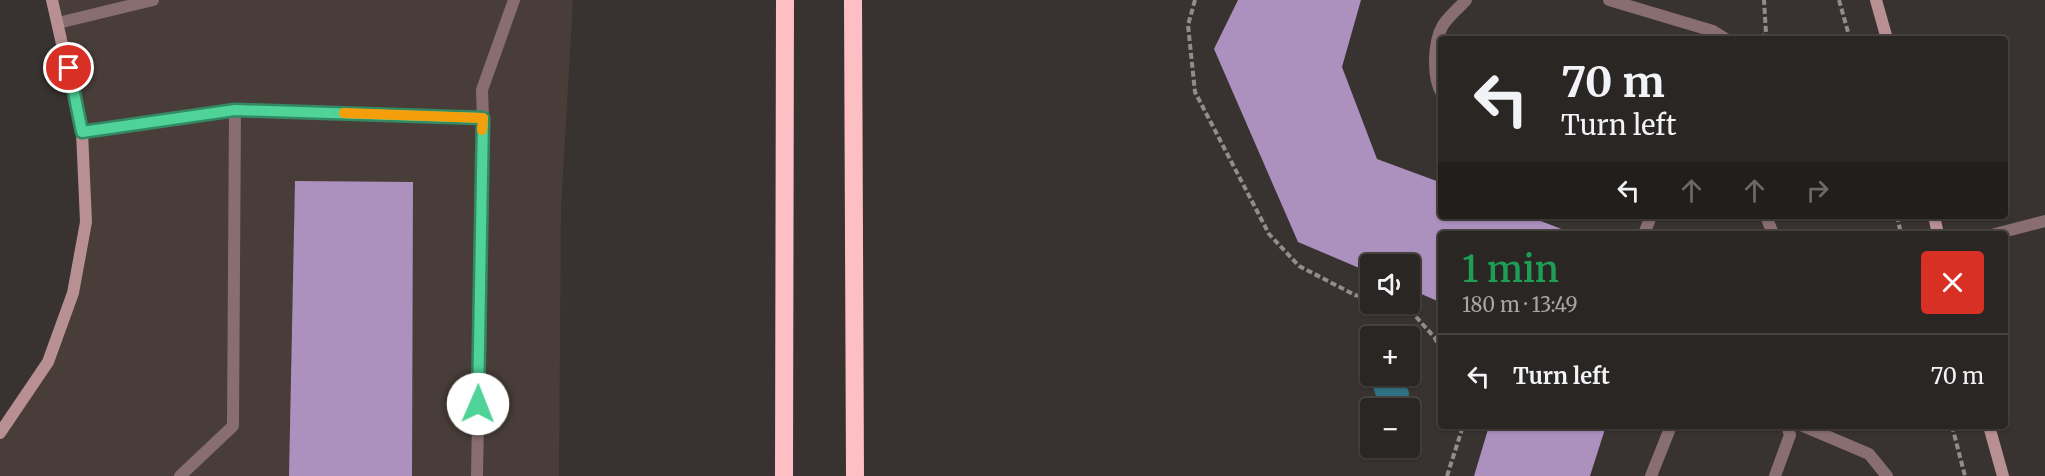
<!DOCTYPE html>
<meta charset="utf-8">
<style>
body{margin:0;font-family:Merriweather,serif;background:#322e2c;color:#f1f3f6;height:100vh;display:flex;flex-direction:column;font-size:22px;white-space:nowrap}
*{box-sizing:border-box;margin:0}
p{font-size:20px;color:#a5a5a6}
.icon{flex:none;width:33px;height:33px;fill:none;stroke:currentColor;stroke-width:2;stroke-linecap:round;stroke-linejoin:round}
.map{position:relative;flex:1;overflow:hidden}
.panel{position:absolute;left:1438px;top:231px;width:570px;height:198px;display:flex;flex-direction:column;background:#2a2624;border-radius:6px;box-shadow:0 2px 4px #0004,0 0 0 2px #464341}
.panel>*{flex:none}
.top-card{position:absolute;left:1438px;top:36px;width:570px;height:183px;border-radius:6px;box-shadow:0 2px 4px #0004,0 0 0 2px #464341;background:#2a2624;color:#f1f3f6;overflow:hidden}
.tools{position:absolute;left:1360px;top:254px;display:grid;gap:12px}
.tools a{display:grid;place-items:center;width:60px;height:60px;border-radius:6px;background:#2a2624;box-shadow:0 2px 4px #0004,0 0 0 2px #464341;font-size:30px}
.pin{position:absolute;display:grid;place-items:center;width:51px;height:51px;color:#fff;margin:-26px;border:3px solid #fff;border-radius:50%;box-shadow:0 2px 6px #0007}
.me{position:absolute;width:66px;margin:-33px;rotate:1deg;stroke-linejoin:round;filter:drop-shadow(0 0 4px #0008)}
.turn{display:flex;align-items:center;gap:21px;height:126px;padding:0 24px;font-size:27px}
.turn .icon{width:78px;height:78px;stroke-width:2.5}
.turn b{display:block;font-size:42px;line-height:51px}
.lanes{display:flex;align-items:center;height:57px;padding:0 24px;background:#0003;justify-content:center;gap:30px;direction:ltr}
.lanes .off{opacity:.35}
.round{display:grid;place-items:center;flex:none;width:63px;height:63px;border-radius:6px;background:#322e2c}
.head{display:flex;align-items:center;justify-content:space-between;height:102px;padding:0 24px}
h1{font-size:36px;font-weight:600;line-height:45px;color:#1e9e55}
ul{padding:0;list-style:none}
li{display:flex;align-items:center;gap:18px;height:84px;padding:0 24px;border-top:2px solid #464341}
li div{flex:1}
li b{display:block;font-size:22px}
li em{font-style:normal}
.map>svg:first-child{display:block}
.built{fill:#483d38}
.water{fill:#307385}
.building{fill:#ac90be}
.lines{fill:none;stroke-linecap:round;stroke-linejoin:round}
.path{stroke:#928d8b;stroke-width:4;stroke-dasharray:6 3;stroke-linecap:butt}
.lane{stroke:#886e70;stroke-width:12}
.street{stroke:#886e70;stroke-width:12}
.secondary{stroke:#b88f92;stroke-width:12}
.highway{stroke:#febfc4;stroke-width:18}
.route-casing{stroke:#338963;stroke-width:15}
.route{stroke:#4fd399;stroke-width:10}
.slow{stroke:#f59e0b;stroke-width:10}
</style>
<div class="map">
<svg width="2045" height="476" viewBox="0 0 2045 476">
<rect width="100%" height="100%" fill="#383230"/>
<polygon class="built" points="52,0 573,0 561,209 559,476 0,476 0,422 48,362 73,293 86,222 82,132"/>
<polygon class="water" points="1371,371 1371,375 1401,375 1409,392 1408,408 1380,408 1368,372"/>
<g class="building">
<polygon points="1238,0 1361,0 1342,67 1377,159 1442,183 1442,216 1528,216 1564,230 1567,234 1442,234 1442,303 1410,289 1410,264 1371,264 1371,273 1298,242 1214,49"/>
<polygon points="295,181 413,182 412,476 289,476"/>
<polygon points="1489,426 1606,426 1590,476 1474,476"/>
</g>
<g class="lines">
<g class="path">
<polyline points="1195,0 1188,25 1195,92 1269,234 1299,266 1355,295 1371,299"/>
<polyline points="1839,0 1850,39"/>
<polyline points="1761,39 1766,33 1764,0"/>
<polyline points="1897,216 1901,234"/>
<polyline points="1384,303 1410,310 1435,338 1442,352"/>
<polyline points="1952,426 1965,476"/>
<polyline points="1447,476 1463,426"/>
</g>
<g class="lane">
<polyline points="1609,0 1713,31 1726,39"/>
<polyline points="58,23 153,0"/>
<path d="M1442,94C1432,77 1433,42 1443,25C1449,16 1459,8 1466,0"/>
<polyline points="82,132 235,110 483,118 482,90 514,0"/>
<polyline points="1766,216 1773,234"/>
<polyline points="1644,234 1651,216"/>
<polyline points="1803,426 1869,454 1887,476"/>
<polyline points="180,476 233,426 235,110"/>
<polyline points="477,476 483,118"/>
<polyline points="1651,476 1671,426"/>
<polyline points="1775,476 1790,435 1787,426"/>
</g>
<polyline class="street" points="1995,234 2045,221"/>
<g class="secondary">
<polyline points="1876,0 1887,39"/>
<polyline points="1934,216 1938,234"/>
<polyline points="1989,426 2003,476"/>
<polyline points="0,433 48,362 73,293 86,222 82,132 52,0"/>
</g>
<g class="highway">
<polyline points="853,0 855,476"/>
<polyline points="784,476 785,0"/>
</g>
</g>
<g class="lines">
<g class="route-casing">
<polyline id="route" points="69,68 82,132 235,110 483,118 478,404"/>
</g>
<use href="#route" class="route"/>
<polyline class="slow" points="344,113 483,118 482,130"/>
</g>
</svg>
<div class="tools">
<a><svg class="icon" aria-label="sound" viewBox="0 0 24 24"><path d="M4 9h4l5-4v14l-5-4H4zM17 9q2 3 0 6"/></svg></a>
<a>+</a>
<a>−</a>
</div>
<div class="pin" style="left:69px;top:68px;background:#d93025"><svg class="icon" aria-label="arrive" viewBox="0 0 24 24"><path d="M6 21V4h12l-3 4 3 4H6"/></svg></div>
<svg class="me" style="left:478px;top:404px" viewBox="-20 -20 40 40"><circle r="19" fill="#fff"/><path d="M0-13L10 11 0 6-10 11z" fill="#4fd399"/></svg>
<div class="top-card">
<div class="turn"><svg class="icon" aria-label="left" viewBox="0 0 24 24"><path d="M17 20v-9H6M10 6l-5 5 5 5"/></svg><div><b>70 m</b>Turn left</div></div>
<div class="lanes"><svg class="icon" aria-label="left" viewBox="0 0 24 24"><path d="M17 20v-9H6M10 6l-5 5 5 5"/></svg><svg class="icon off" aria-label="ahead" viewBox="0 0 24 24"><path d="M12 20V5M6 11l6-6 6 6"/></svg><svg class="icon off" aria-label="ahead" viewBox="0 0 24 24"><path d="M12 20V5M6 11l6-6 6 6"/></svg><svg class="icon off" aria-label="right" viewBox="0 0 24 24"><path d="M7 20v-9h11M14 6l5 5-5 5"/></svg></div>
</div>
<section class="panel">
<div class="head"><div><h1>1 min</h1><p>180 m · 13:49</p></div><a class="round" style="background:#d93025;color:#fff"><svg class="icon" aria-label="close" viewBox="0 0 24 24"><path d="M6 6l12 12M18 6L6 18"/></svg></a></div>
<ul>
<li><svg class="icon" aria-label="left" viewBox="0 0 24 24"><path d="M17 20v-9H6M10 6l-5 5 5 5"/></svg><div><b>Turn left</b></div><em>70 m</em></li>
</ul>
</section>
</div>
